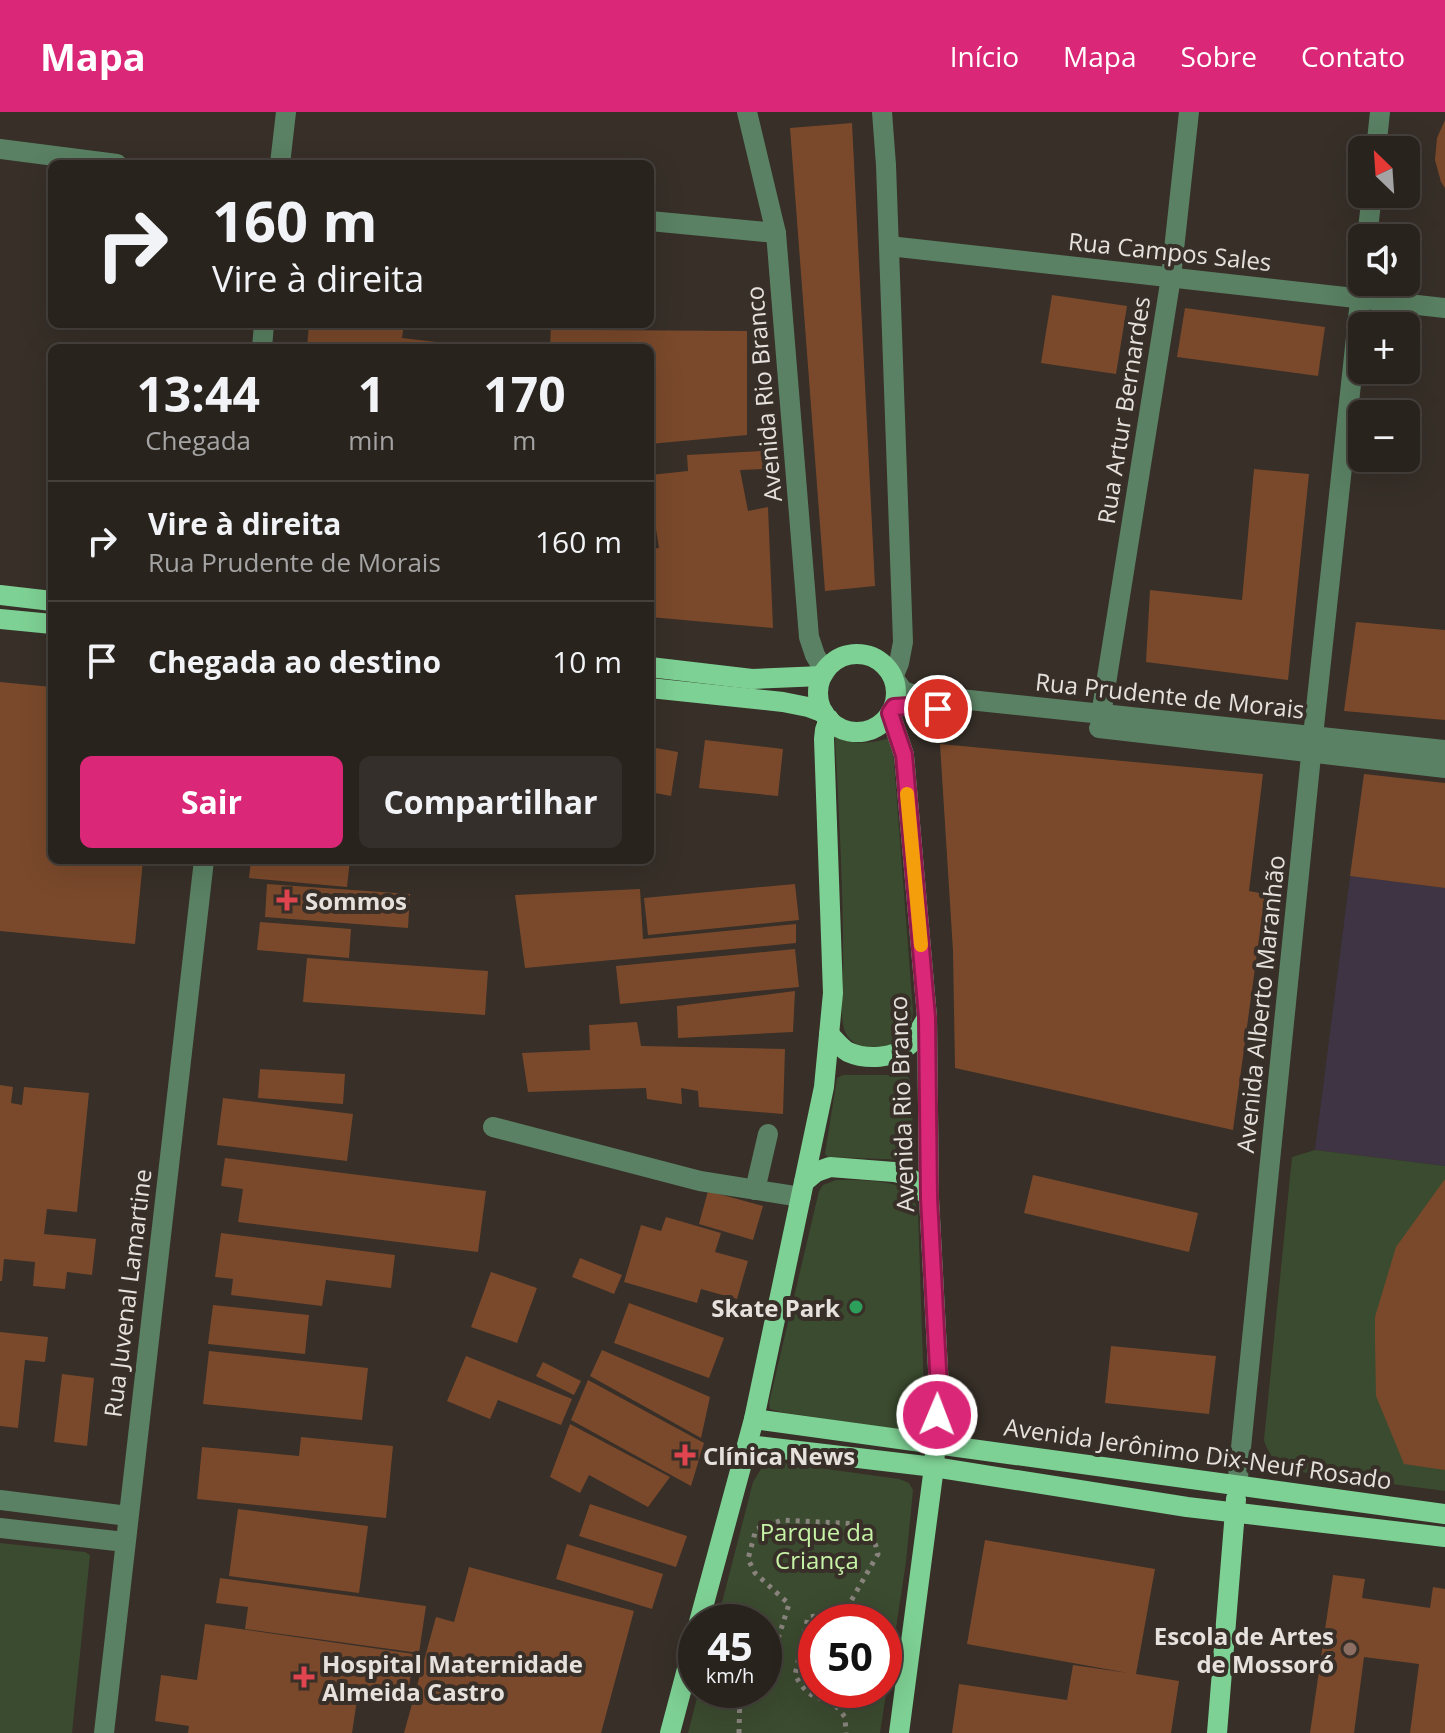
<!DOCTYPE html>
<html lang="pt">
<meta charset="utf-8">
<style>
body{margin:0;font-family:"Open Sans",sans-serif;background:#352f2b;color:#f1f3f6;height:100vh;display:flex;flex-direction:column;font-size:30px;white-space:nowrap}
*{box-sizing:border-box;margin:0}
p{font-size:26px;color:#a5a4a4}
.icon{flex:none;width:44px;height:44px;fill:none;stroke:currentColor;stroke-width:2;stroke-linecap:round;stroke-linejoin:round}
.map{position:relative;flex:1;overflow:hidden}
.drawer{position:absolute;left:48px;top:232px;width:606px;height:520px;display:flex;flex-direction:column;background:#29231e;border-radius:12px;box-shadow:0 8px 32px #0002,0 0 0 2px #45403c}
.drawer>*{flex:none}
.banner{position:absolute;left:48px;top:48px;width:606px;height:168px;border-radius:12px;box-shadow:0 8px 32px #0002,0 0 0 2px #45403c;background:#29231e;color:#f1f3f6;overflow:hidden}
.needle{width:52px;rotate:335deg}
.tools{position:absolute;left:1348px;top:24px;display:grid;gap:16px}
.tools a{display:grid;place-items:center;width:72px;height:72px;border-radius:12px;background:#29231e;box-shadow:0 8px 32px #0002,0 0 0 2px #45403c;font-size:40px}
.speed{position:absolute;left:678px;top:1492px;display:flex;gap:16px;font-size:40px;font-weight:700;text-align:center}
.speed>*{display:grid;place-content:center;width:104px;height:104px;border-radius:50%;background:#29231e;box-shadow:0 8px 32px #0002,0 0 0 2px #45403c;line-height:1}
.speed small{font-size:20px;font-weight:400}
.speed .limit{border:12px solid #d22;background:#fff;color:#111}
.pin{position:absolute;display:grid;place-items:center;width:68px;height:68px;color:#fff;margin:-34px;border:4px solid #fff;border-radius:50%;box-shadow:0 2px 8px #0007}
.me{position:absolute;width:88px;margin:-44px;rotate:1deg;stroke-linejoin:round;filter:drop-shadow(0 0 6px #0008)}
.turn{display:flex;align-items:center;gap:28px;height:168px;padding:0 32px;font-size:36px}
.turn .icon{width:104px;height:104px;stroke-width:2.5}
.turn b{display:block;font-size:56px;line-height:68px}
.eta{display:flex;justify-content:space-evenly;align-items:center;height:136px;text-align:center}
.eta b{font-size:48px;font-weight:700;line-height:56px}
.primary-button{display:flex;gap:16px;margin-top:auto;padding:16px 32px}
.primary-button a{flex:1;height:92px;border-radius:12px;background:#db2777;color:#fff;font-size:32px;font-weight:700;line-height:92px;text-align:center}
.primary-button a+a{background:#352f2b;color:#f1f3f6}
ul{padding:0;list-style:none}
li{display:flex;align-items:center;gap:24px;height:120px;padding:0 32px;border-top:2px solid #45403c}
li div{flex:1}
li b{display:block;font-size:30px}
li em{font-style:normal}
header{display:flex;align-items:center;gap:48px;box-sizing:border-box;height:112px;padding:0 40px;background:#db2777;color:#fff}
header strong{font-size:38px}
nav{display:flex;gap:44px;margin-inline-start:auto;font-size:28px}
.map>svg:first-child{display:block}
.industrial{fill:#3e3443}
.green{fill:#3b4b2f;fill-rule:evenodd}
.building{fill:#7a492b}
.lines{fill:none;stroke-linecap:round;stroke-linejoin:round}
.path{stroke:#89837d;stroke-width:5;stroke-dasharray:4 6;stroke-linecap:butt}
.minor{stroke:#5a8163;stroke-width:20}
.major{stroke:#7ed194;stroke-width:20}
.route-casing{stroke:#8e194d;stroke-width:20}
.route{stroke:#db2777;stroke-width:14}
.slow{stroke:#f59e0b;stroke-width:14}
.health-dot{fill:#e0444e;stroke:#372f28;stroke-width:3}
.leisure-dot{fill:#2e9e5b;stroke:#372f28;stroke-width:3}
.education-dot{fill:#8d6e63;stroke:#372f28;stroke-width:3}
.labels{text-anchor:middle;dominant-baseline:central;stroke-width:8;stroke-linejoin:round;paint-order:stroke}
.street-label{font-size:24px;fill:#e6e1dc;stroke:#372f28}
.poi-label{font-size:24px;font-weight:bold;fill:#e6e1dc;stroke:#372f28;text-anchor:start}
.park-label{font-size:24px;fill:#c6f3a6;stroke:#372f28}
</style>
<header>
<strong>Mapa</strong>
<nav><a>Início</a><a>Mapa</a><a>Sobre</a><a>Contato</a></nav>
</header>
<div class="map">
<svg width="1445" height="1621" viewBox="0 0 1445 1621">
<rect width="100%" height="100%" fill="#372f28"/>
<polygon class="industrial" points="1350,764 1445,776 1445,1054 1315,1038"/>
<g class="green">
<path d="M835,625C853,633 873,632 892,625L913,899L911,918L901,931C885,935 862,941 849,926C838,915 843,881 843,866C844,786 839,705 835,625Z"/>
<polygon points="843,963 901,963 908,965 912,971 913,1042 909,1048 828,1045 825,1042 837,966"/>
<path d="M1315,1038L1445,1054V1379L1293,1359C1278,1354 1268,1343 1264,1328L1292,1045Z"/>
<path d="M836,1068C854,1068 898,1067 910,1081C914,1086 916,1093 918,1099L925,1311L920,1315L902,1318L780,1300L770,1297L769,1291L819,1079L823,1073Z"/>
<path d="M769,1349L899,1367L909,1371L913,1378L906,1450L880,1621H688L699,1578H764V1510H717L753,1370L761,1357ZM816,1510H884V1578H816Z"/>
<polygon points="0,1431 85,1440 90,1443 72,1621 0,1621"/>
</g>
<g class="building">
<polygon points="1445,8 1445,76 1441,70 1435,48 1437,26"/>
<polygon points="852,11 875,474 825,479 790,16"/>
<polygon points="1052,183 1127,194 1116,262 1041,251"/>
<polygon points="1185,196 1325,215 1318,264 1177,245"/>
<polygon points="309,212 334,213 334,212 404,212 402,226 462,233 462,236 307,236"/>
<polygon points="551,212 593,212 593,218 747,219 747,323 650,332 650,236 550,236"/>
<polygon points="762,339 763,357 740,358 748,399 768,395 773,516 650,505 650,437 659,436 653,398 650,399 650,363 688,359 687,343"/>
<polygon points="1254,357 1309,362 1288,568 1146,550 1150,478 1242,488"/>
<polygon points="1356,510 1445,518 1445,608 1344,599"/>
<polygon points="0,570 52,575 52,748 143,748 135,832 0,819"/>
<polygon points="705,628 783,637 778,684 699,676"/>
<polygon points="940,632 1263,662 1249,779 1265,782 1233,1018 955,956 953,839"/>
<polygon points="650,635 678,640 671,684 650,680"/>
<polygon points="1364,662 1445,671 1445,776 1350,764"/>
<polygon points="251,748 350,748 347,775 249,766"/>
<polygon points="267,772 410,782 408,816 265,805"/>
<polygon points="795,772 799,808 648,823 644,786"/>
<polygon points="640,777 643,827 796,812 796,831 525,856 515,783"/>
<polygon points="260,810 351,817 349,846 257,838"/>
<polygon points="795,837 799,875 620,892 616,854"/>
<polygon points="307,846 488,859 485,903 303,890"/>
<polygon points="795,879 793,920 678,926 677,894"/>
<polygon points="637,910 641,934 785,937 783,1002 699,995 698,979 681,976 682,992 647,987 646,976 528,980 522,941 590,938 589,913"/>
<polygon points="260,957 345,962 343,992 258,986"/>
<polygon points="0,973 13,975 11,991 22,993 24,975 89,981 77,1100 47,1097 44,1122 96,1127 92,1163 67,1160 65,1177 33,1174 35,1150 4,1147 2,1169 0,1169"/>
<polygon points="223,986 353,1002 347,1049 217,1033"/>
<polygon points="225,1046 486,1079 478,1140 238,1110 243,1077 221,1074"/>
<polygon points="1033,1063 1198,1101 1189,1140 1024,1101"/>
<polygon points="1445,1067 1445,1358 1404,1352 1376,1284 1375,1228 1375,1205 1396,1135"/>
<polygon points="708,1079 763,1094 753,1128 699,1112"/>
<polygon points="666,1105 721,1121 715,1140 748,1149 737,1187 701,1177 697,1191 624,1170 641,1113 661,1119"/>
<polygon points="221,1121 395,1143 391,1176 326,1168 322,1194 231,1183 233,1167 215,1165"/>
<polygon points="580,1146 622,1163 614,1182 572,1165"/>
<polygon points="491,1160 537,1176 517,1231 471,1215"/>
<polygon points="629,1191 724,1226 709,1266 614,1231"/>
<polygon points="213,1193 309,1203 305,1242 208,1232"/>
<polygon points="0,1220 48,1225 45,1250 25,1248 18,1316 0,1314"/>
<polygon points="1111,1234 1216,1244 1209,1302 1105,1291"/>
<polygon points="602,1238 710,1285 701,1326 590,1264"/>
<polygon points="209,1239 368,1256 362,1308 203,1292"/>
<polygon points="466,1244 572,1287 561,1313 498,1288 490,1307 447,1289"/>
<polygon points="543,1250 581,1269 574,1283 536,1264"/>
<polygon points="62,1262 94,1266 87,1334 54,1330"/>
<polygon points="588,1268 704,1331 691,1374 571,1308"/>
<polygon points="570,1312 670,1365 648,1395 589,1363 580,1381 550,1365"/>
<polygon points="301,1325 393,1334 386,1406 197,1387 202,1335 299,1344"/>
<polygon points="590,1392 687,1424 676,1455 579,1424"/>
<polygon points="238,1397 368,1414 359,1481 229,1464"/>
<polygon points="985,1428 1155,1457 1136,1562 1179,1569 1171,1621 952,1621 959,1572 1067,1588 1073,1553 1128,1561 967,1532"/>
<polygon points="567,1432 663,1462 652,1497 556,1467"/>
<polygon points="469,1455 634,1499 601,1621 404,1621 436,1505 454,1510"/>
<polygon points="1333,1463 1365,1467 1362,1486 1430,1496 1433,1475 1445,1477 1445,1621 1410,1621 1419,1552 1364,1545 1354,1621 1310,1621"/>
<polygon points="220,1466 426,1494 419,1541 245,1517 248,1495 216,1491"/>
<polygon points="205,1512 414,1542 407,1588 358,1581 352,1621 188,1621 189,1614 155,1609 161,1563 197,1568"/>
</g>
<g class="lines">
<g class="path">
<path d="M764,1551L772,1546L789,1492L755,1461L748,1447L756,1417L782,1408L860,1412L873,1423L878,1442L844,1501L831,1507L818,1504L808,1505L795,1563C805,1581 812,1586 832,1589L845,1605L846,1621"/>
<polyline points="739,1621 740,1578"/>
</g>
<g class="minor">
<polyline points="747,0 776,121 809,525 815,543 825,560"/>
<polyline points="882,0 886,53 903,530 899,551 893,565"/>
<polyline points="0,37 117,52"/>
<polyline points="1376,38 1380,0"/>
<polyline points="280,52 286,0"/>
<polyline points="650,109 776,121"/>
<polyline points="1367,126 1372,82"/>
<polyline points="889,134 1445,196"/>
<polyline points="262,236 264,212"/>
<polyline points="895,568 903,579 912,582 1445,638"/>
<polyline points="1101,603 1171,165 1189,0"/>
<polyline points="1099,616 1445,656"/>
<polyline points="493,1015 700,1069 801,1085"/>
<polyline points="755,1078 768,1022"/>
<polyline points="1237,1375 1313,624 1362,170"/>
<polyline points="0,1388 128,1404"/>
<polyline points="0,1416 125,1430"/>
<polyline points="104,1621 204,748"/>
</g>
<g class="major">
<polyline points="0,483 52,489"/>
<polyline points="0,507 52,512"/>
<circle cx="857" cy="581" r="39"/>
<polyline points="650,555 752,567 822,564"/>
<polyline points="650,576 783,590 808,595 824,601"/>
<polyline points="890,601 904,643 927,905 929,1086 939,1276 934,1355 899,1621"/>
<path d="M829,922C834,927 841,936 848,940C866,948 894,947 909,933C917,925 921,915 927,906"/>
<path d="M804,1070L816,1060L830,1055L894,1060C911,1063 919,1073 929,1086"/>
<path d="M754,1307C985,1337 1215,1372 1445,1402"/>
<polyline points="748,1333 934,1355 1187,1395 1445,1425"/>
<polyline points="699,1510 754,1307 824,975 833,881 824,627 825,618 829,607"/>
<polyline points="670,1621 696,1523"/>
<polyline points="1217,1621 1236,1387"/>
</g>
</g>
<g class="lines">
<g class="route-casing">
<polyline id="route" points="937,1303 939,1276 929,1086 927,905 904,643 890,601 894,595 909,594 938,597"/>
</g>
<use href="#route" class="route"/>
<polyline class="slow" points="907,682 921,833"/>
</g>
<g class="health-dot">
<path d="M283 776h8v8h8v8h-8v8h-8v-8h-8v-8h8z"/>
<path d="M681 1331h8v8h8v8h-8v8h-8v-8h-8v-8h8z"/>
<path d="M300 1553h8v8h8v8h-8v8h-8v-8h-8v-8h8z"/>
</g>
<circle class="leisure-dot" cx="856" cy="1195" r="8"/>
<circle class="education-dot" cx="1350" cy="1537" r="8"/>
<g class="labels">
<g class="street-label">
<text transform="translate(1170 139) rotate(6)">Rua Campos Sales</text>
<text transform="translate(763 282) rotate(-95)">Avenida Rio Branco</text>
<text transform="translate(1123 298) rotate(-81)">Rua Artur Bernardes</text>
<text transform="translate(1170 583) rotate(6)">Rua Prudente de Morais</text>
<text transform="translate(1260 892) rotate(-84)">Avenida Alberto Maranhão</text>
<text transform="translate(901 992) rotate(-92)">Avenida Rio Branco</text>
<text transform="translate(127 1181) rotate(-83)">Rua Juvenal Lamartine</text>
<text transform="translate(1198 1341) rotate(8)">Avenida Jerônimo Dix-Neuf Rosado</text>
</g>
<g class="poi-label">
<text x="305" y="788">Sommos</text>
<text x="840" y="1195" text-anchor="end">Skate Park</text>
<text x="703" y="1343">Clínica News</text>
<text x="1334" y="1523" text-anchor="end">Escola de Artes<tspan x="1334" dy="28">de Mossoró</tspan></text>
<text x="322" y="1551">Hospital Maternidade<tspan x="322" dy="28">Almeida Castro</tspan></text>
</g>
<g class="park-label">
<text x="817" y="1419">Parque da<tspan x="817" dy="28">Criança</tspan></text>
</g>
</g>
</svg>
<div class="tools">
<a><svg class="needle" viewBox="-14 -14 28 28"><path d="M0-13l5 13h-10z" fill="#e53935"/><path d="M0 13l5-13h-10z" fill="#a5a4a4"/></svg></a>
<a><svg class="icon" aria-label="sound" viewBox="0 0 24 24"><path d="M4 9h4l5-4v14l-5-4H4zM17 9q2 3 0 6"/></svg></a>
<a>+</a>
<a>−</a>
</div>
<div class="speed"><div>45<small>km/h</small></div><div class="limit">50</div></div>
<div class="pin" style="left:938px;top:597px;background:#d93025"><svg class="icon" aria-label="arrive" viewBox="0 0 24 24"><path d="M6 21V4h12l-3 4 3 4H6"/></svg></div>
<svg class="me" style="left:937px;top:1303px" viewBox="-20 -20 40 40"><circle r="17" fill="#db2777" stroke="#fff" stroke-width="3"/><path d="M0-11L8 9 0 5-8 9z" fill="#fff"/></svg>
<div class="banner">
<div class="turn"><svg class="icon" aria-label="right" viewBox="0 0 24 24"><path d="M7 20v-9h11M14 6l5 5-5 5"/></svg><div><b>160 m</b>Vire à direita</div></div>
</div>
<section class="drawer">
<div class="eta">
<div><b>13:44</b><p>Chegada</p></div>
<div><b>1</b><p>min</p></div>
<div><b>170</b><p>m</p></div>
</div>
<ul>
<li><svg class="icon" aria-label="right" viewBox="0 0 24 24"><path d="M7 20v-9h11M14 6l5 5-5 5"/></svg><div><b>Vire à direita</b><p>Rua Prudente de Morais</p></div><em>160 m</em></li>
<li><svg class="icon" aria-label="arrive" viewBox="0 0 24 24"><path d="M6 21V4h12l-3 4 3 4H6"/></svg><div><b>Chegada ao destino</b></div><em>10 m</em></li>
</ul>
<div class="primary-button"><a>Sair</a><a>Compartilhar</a></div>
</section>
</div>
